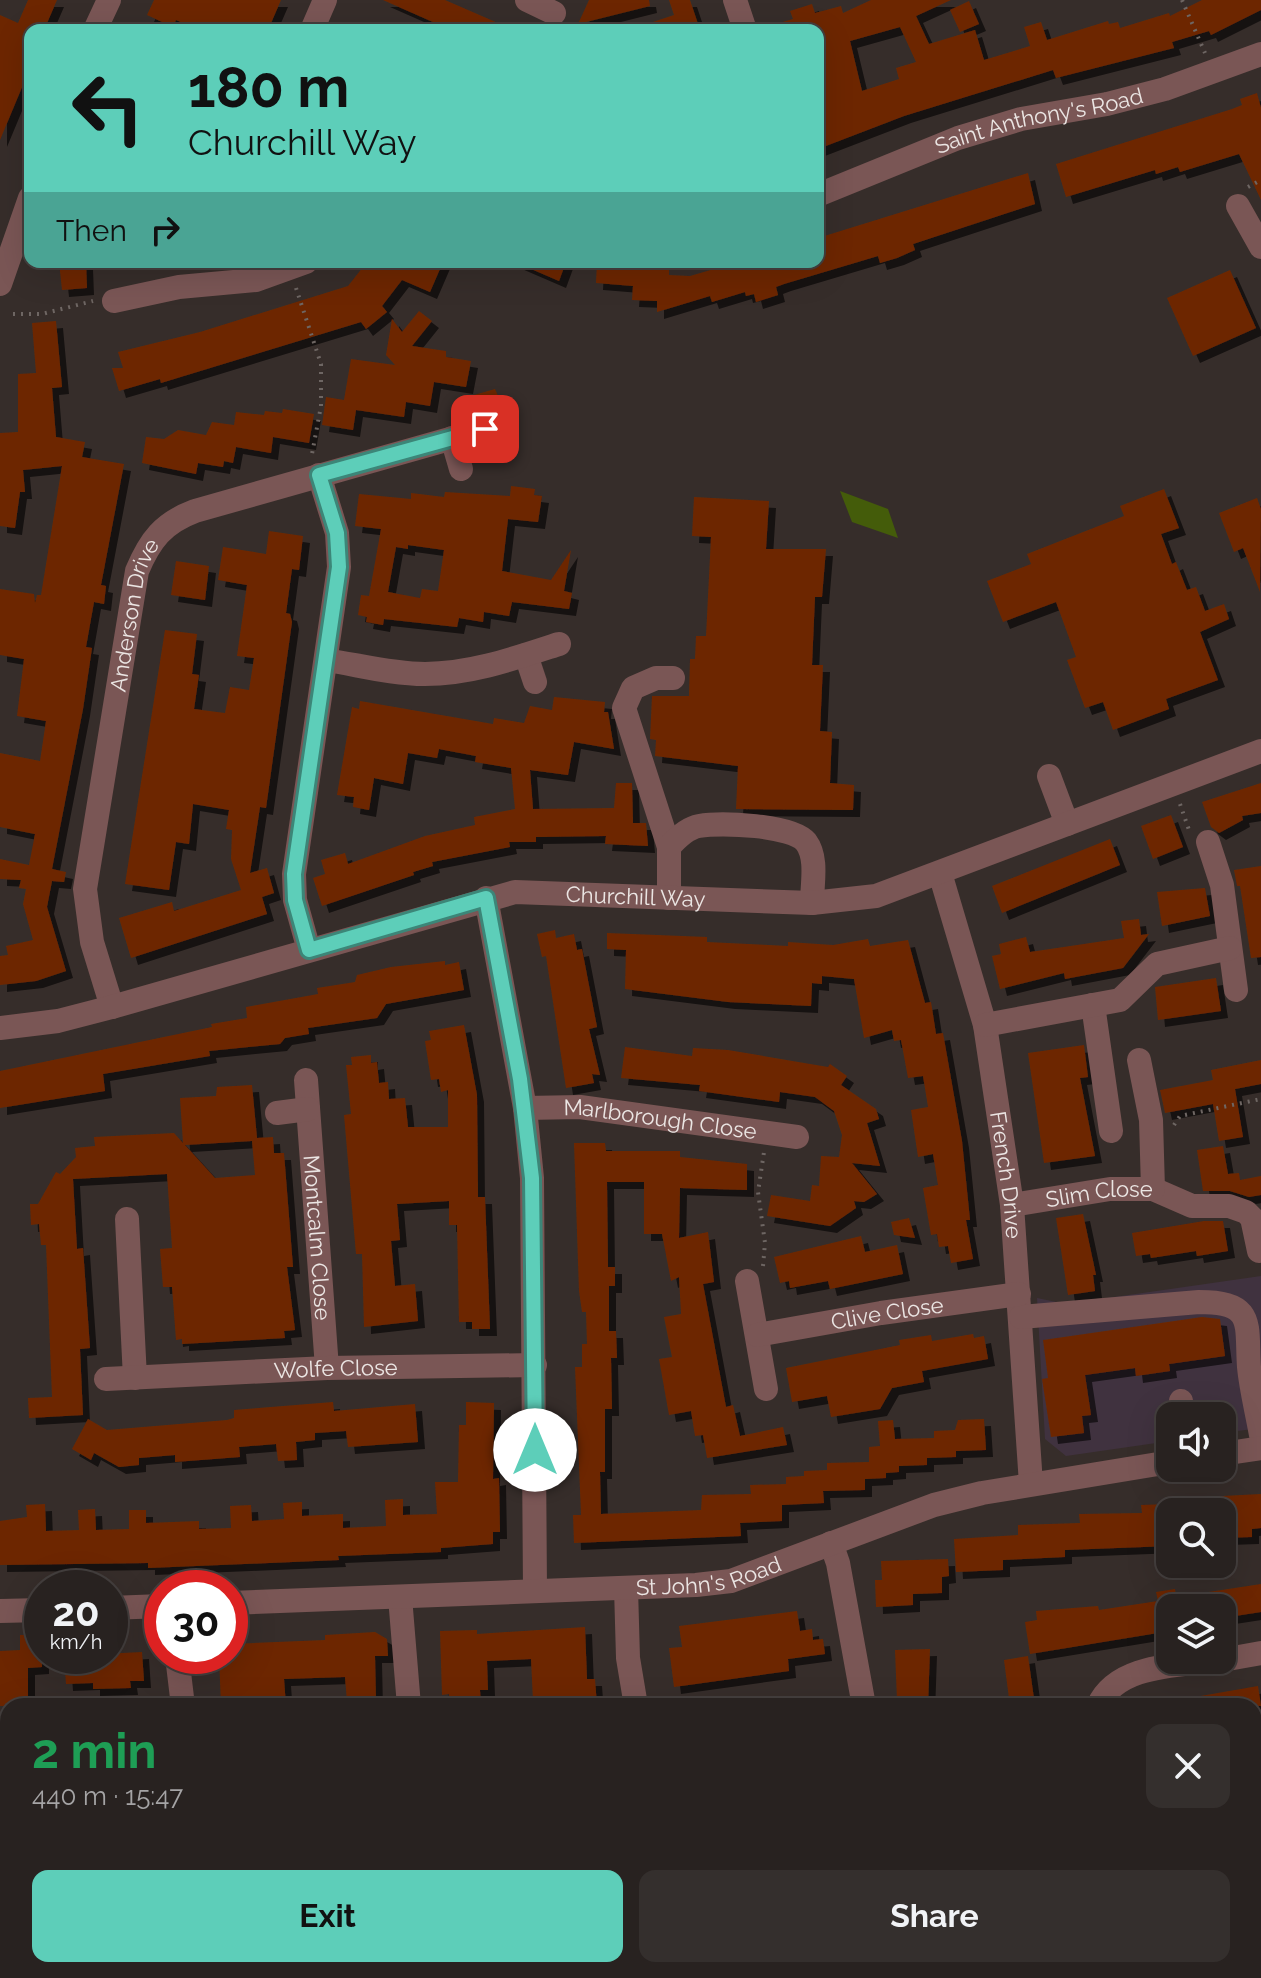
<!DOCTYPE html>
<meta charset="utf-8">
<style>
body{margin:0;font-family:Raleway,sans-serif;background:#342f2d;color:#f1f3f6;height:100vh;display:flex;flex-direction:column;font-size:30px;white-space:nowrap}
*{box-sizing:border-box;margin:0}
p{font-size:26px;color:#a5a4a5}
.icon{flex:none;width:44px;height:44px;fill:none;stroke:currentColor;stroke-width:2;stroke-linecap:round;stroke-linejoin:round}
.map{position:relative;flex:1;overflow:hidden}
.sheet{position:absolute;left:0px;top:1698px;width:1262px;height:280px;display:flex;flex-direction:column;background:#282220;border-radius:24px 24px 0 0;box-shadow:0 8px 32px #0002,0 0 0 2px #443f3e}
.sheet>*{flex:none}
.hud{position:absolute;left:24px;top:24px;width:800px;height:244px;border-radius:16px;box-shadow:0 8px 32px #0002,0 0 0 2px #443f3e;background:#5dceb9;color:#111;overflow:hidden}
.tools{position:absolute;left:1156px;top:1402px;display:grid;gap:16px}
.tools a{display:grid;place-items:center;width:80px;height:80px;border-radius:16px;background:#282220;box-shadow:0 8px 32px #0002,0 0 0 2px #443f3e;font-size:40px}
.speed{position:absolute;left:24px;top:1570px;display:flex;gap:16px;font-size:40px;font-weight:700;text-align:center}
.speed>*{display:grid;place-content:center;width:104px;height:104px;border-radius:50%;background:#282220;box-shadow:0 8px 32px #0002,0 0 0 2px #443f3e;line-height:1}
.speed small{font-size:20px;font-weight:400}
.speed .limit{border:12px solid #d22;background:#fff;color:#111}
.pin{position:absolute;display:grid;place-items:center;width:68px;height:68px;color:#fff;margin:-34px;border-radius:16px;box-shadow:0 4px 12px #0006}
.me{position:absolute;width:88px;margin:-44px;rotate:0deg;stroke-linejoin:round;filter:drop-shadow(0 0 6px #0008)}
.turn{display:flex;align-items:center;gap:28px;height:168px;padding:0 32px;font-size:36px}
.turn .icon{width:104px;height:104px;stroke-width:2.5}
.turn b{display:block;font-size:56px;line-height:68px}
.then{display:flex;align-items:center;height:76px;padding:0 32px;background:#0003;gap:16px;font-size:30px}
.round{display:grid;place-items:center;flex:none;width:84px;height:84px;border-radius:16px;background:#342f2d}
.head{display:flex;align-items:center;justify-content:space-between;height:136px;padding:0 32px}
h1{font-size:48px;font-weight:700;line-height:60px;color:#1e9e55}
.primary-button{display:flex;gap:16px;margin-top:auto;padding:16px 32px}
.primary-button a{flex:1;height:92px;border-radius:16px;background:#5dceb9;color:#111;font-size:32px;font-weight:700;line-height:92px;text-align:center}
.primary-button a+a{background:#342f2d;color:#f1f3f6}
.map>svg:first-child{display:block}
.commercial{fill:#40323f}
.green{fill:#445c0a}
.building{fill:#6d2804;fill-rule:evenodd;filter:url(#shadow)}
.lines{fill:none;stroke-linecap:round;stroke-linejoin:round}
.path{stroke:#6e6663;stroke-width:4;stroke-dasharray:2 6;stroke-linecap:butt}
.minor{stroke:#7a5655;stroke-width:24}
.route-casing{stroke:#3c8678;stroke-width:20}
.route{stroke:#5dceb9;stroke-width:14}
.labels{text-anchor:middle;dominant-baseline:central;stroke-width:6;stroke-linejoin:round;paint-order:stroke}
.street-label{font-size:22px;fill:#ebe5e3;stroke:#1a1715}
</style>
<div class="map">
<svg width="1261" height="1978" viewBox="0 0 1261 1978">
<defs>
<filter id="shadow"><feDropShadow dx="7" dy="7" stdDeviation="0" flood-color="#0009"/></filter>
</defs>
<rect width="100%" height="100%" fill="#362d2a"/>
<polygon class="commercial" points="1261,1276 1261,1428 1222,1433 1222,1416 1170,1416 1170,1441 1066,1456 1045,1439 1037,1298 1066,1304"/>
<g class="green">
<polygon points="840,491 888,509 898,538 852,522"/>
<polygon points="1261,1858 1261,1978 27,1978 25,1970 1254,1970 1254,1859"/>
</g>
<g class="building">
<polygon points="28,0 57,0 44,30 30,30 30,68 0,140 0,15 18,23"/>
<polygon points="154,0 281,0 268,30 199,30 176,20 173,27 147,15"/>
<polygon points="383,0 445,0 514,30 451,30"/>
<polygon points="589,0 649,0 650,6 578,24"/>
<polygon points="669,0 690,0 700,30 638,30 638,27 674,15"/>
<path d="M871,0H951L916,16L929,44L975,30L984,60L1030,46L1024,27L1041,22L1047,40L1108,21L1109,24L1118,22L1120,28L1169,13L1170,16L1202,0H1261V10L1211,35L1209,31L1172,42L1174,48L1056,78L1053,70L904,116L818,149V30H773L772,25L793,19L790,11L812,4L815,13L841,6L843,13ZM900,27L916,62L896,68L899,79L862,91L850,41Z"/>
<polygon points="969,1 979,24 960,32 950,10"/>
<polygon points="1257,93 1261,108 1261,200 1239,154 1180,172 1178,167 1156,174 1155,170 1066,197 1056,164 1232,109 1242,105 1240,99"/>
<polygon points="1028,173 1035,204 913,244 915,250 897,258 880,263 878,256 784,284 776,287 778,295 756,302 754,294 746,296 745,292 712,302 710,296 657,312 657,301 632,300 633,286 596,283 597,262 629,262 629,267 669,269 669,275 690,276 738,262 818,262 818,238"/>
<polygon points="59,262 86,262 87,288 62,290"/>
<polygon points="367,262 443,262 430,292 402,280 382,306 387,312 366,329 361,322 161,383 160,379 119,391 112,368 123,368 118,352 200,332 348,286"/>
<polygon points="515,262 566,262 559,281"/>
<polygon points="1230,270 1256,328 1193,356 1167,298"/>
<polygon points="419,311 432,321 412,346 446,351 446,357 471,361 466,387 434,382 430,406 406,402 404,417 356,410 353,430 322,425 326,397 344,400 351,359 395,365 386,355 392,319 402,332"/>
<polygon points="56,321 62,387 52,388 56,437 85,442 82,457 124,464 101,585 106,586 104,604 94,602 86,647 92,648 83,709 52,869 66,872 64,882 52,881 47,907 66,971 36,981 0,985 0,956 8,955 6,946 33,940 23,904 26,889 19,888 21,880 0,879 0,859 29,865 35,834 0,827 0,753 40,761 46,721 17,716 24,659 0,655 0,589 34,594 35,603 37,595 41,595 62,466 23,470 25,492 20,492 15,528 0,526 0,433 18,432 18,374 36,373 32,323"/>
<polygon points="495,389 504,409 482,414 474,395"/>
<polygon points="283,409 314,414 309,443 273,437 271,453 236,447 233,463 224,461 223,467 198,463 196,474 142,463 146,437 164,439 178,430 206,435 212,422 234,425 236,412 264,415 265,411 282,413"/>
<path d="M511,486L535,489L534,495L542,496L538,522L508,519L502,571L551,580L571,550L564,591L572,593L569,609L512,602L509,616L484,612L483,622L459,618L457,627L384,619L383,625L366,622L367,617L358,615L361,595L369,596L381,529L355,526L359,494L411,499V493L444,497L445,492L510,496ZM408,545L444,550L438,591L422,589L420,598L388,592L396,547L408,549Z"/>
<polygon points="1164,489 1179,528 1161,534 1172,564 1176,562 1187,590 1196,587 1205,611 1224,604 1229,619 1200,632 1218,680 1166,699 1169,709 1113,730 1103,702 1085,708 1067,660 1076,657 1056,602 1003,622 987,581 1031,564 1027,554 1124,516 1120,506"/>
<polygon points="694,497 769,501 766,549 826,549 822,597 815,597 812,665 823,665 820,731 832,732 830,783 854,785 853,810 736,809 738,766 655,756 656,740 650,739 652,696 689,696 690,659 695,659 696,636 706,636 711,537 692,536"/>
<polygon points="1257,498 1261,509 1260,592 1243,548 1234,552 1219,513"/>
<polygon points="269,531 303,536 299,570 292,569 286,613 290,614 292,622 266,808 260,807 250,873 267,868 274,893 262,897 267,914 131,958 119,918 172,902 174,911 241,890 231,859 232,830 226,829 229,810 193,804 189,844 176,842 169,890 125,884 165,630 197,634 192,674 199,675 194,709 225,713 230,687 249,690 254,658 237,656 247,585 218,580 223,547 266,554"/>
<polygon points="176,561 209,566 205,600 171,595"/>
<polygon points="554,697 605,702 604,712 608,712 614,749 574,742 568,775 530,770 533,809 614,808 616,783 632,783 633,823 646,823 648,846 605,844 606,836 536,837 536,842 509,842 510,847 432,862 433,866 413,872 414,875 322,906 313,878 325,874 321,860 345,853 348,864 425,836 475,825 474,817 515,809 511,768 475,762 476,756 439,749 437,758 408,753 403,784 374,778 369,810 353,807 354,797 337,795 352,707 359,709 360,701 493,724 494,718 524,723 530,706 552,710"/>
<polygon points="1261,783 1261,813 1242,816 1243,820 1219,833 1211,827 1202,802"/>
<polygon points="1171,815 1183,847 1153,859 1141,826"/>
<polygon points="1110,839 1120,865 1002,913 992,886"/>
<polygon points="1261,866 1261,957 1251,958 1240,886 1237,886 1234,870"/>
<polygon points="1205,888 1210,916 1162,926 1157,892"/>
<polygon points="1139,919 1141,935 1149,934 1123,968 1065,979 1064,973 1000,989 992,956 1001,954 999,944 1026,937 1030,952 1124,938 1121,921"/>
<polygon points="555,930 556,938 574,934 577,950 582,949 597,1027 589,1029 600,1075 592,1074 594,1083 566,1088 546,956 542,957 537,934"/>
<polygon points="607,933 707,937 707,942 788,946 788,942 833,945 868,939 870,946 908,940 925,1003 931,1002 936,1034 943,1033 962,1141 970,1220 966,1220 973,1259 951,1263 948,1246 939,1247 937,1234 931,1235 923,1188 938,1185 933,1154 918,1157 911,1110 928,1107 923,1076 908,1078 901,1040 894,1041 892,1030 864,1038 854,979 822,976 822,984 812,983 811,1006 728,1002 625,989 626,950 607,949"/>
<polygon points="445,961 445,965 459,962 464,990 386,1004 377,1018 308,1028 309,1034 285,1038 280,1044 209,1051 210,1056 103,1074 105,1091 0,1108 0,1071 212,1027 211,1024 247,1018 246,1007 318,994 317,988 355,982 357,975 391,967"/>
<polygon points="1216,978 1221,1011 1158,1020 1155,987"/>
<polygon points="464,1025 477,1095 478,1197 485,1197 490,1329 472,1329 472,1322 459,1322 457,1225 449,1225 449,1201 397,1204 400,1240 391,1241 395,1286 415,1284 418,1321 364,1327 362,1254 356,1254 344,1115 351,1114 346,1065 352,1065 351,1057 371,1055 371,1063 377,1062 379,1083 388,1082 389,1099 405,1098 408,1127 448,1127 448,1090 441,1092 439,1079 431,1080 425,1041 431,1040 429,1031"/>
<polygon points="1084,1045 1088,1077 1080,1078 1095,1156 1044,1163 1028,1053"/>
<polygon points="625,1047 692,1056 693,1048 728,1050 828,1067 830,1064 847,1076 841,1085 876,1109 879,1119 867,1123 880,1166 852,1163 877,1194 864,1202 854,1201 856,1208 830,1226 767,1216 771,1195 810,1201 812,1185 819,1186 821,1156 839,1157 842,1135 834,1111 815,1097 780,1092 779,1102 699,1091 700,1085 621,1078"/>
<polygon points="1261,1060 1261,1084 1235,1089 1243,1137 1219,1141 1213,1104 1165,1113 1160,1090 1213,1080 1211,1070"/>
<path d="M252,1085L257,1138L273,1137L274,1153H284L293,1267H287L295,1330L284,1331L285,1338L182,1344V1339L176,1340L172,1287H163L160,1249L172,1248L167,1174L73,1179L77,1249L83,1248L90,1348L80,1349L83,1415L29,1418L28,1398L52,1397L46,1245H41L39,1224L31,1225L30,1204H38L56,1172L60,1174L76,1157L75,1148L95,1146L94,1137L174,1133L183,1143L180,1098L216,1096L217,1087ZM252,1141L255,1175L215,1178L185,1145Z"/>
<polygon points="574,1143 605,1143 606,1151 680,1151 680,1157 747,1164 747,1190 680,1188 679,1238 708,1232 714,1282 703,1284 726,1407 733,1405 740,1436 783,1427 787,1445 707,1458 703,1435 695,1436 691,1411 669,1415 659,1359 672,1357 664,1317 681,1314 679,1277 671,1281 662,1234 644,1234 644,1182 607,1182 608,1267 615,1267 615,1286 609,1286 609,1331 616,1331 617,1358 611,1358 612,1409 605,1409 605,1472 600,1472 601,1514 701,1510 702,1495 751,1494 750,1485 786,1484 786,1477 804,1476 804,1471 827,1470 827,1463 869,1462 869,1447 880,1446 878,1421 893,1420 895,1439 934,1438 934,1431 955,1430 958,1420 984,1419 986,1450 956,1451 956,1457 927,1458 927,1465 899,1466 899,1472 886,1473 886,1478 865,1479 865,1490 823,1491 824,1503 782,1505 782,1521 740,1523 741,1536 574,1543 573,1515 581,1515 575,1367 582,1367 582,1344 587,1344 586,1312 582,1312 579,1291"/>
<polygon points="1223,1146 1228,1174 1239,1173 1240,1180 1261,1176 1261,1195 1249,1197 1230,1191 1203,1191 1197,1150"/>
<polygon points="1083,1214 1096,1275 1093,1275 1095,1291 1068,1295 1056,1218"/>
<polygon points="909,1218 915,1238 894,1235 891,1222"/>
<polygon points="1204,1221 1223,1221 1228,1251 1197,1256 1196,1251 1151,1258 1150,1254 1136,1256 1132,1233"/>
<polygon points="861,1236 865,1252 897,1245 903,1274 830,1289 828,1281 790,1288 789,1281 780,1283 774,1257"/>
<polygon points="1202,1317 1220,1319 1225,1356 1169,1364 1170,1371 1136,1376 1135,1368 1085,1375 1091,1415 1082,1416 1084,1433 1051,1437 1042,1379 1048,1378 1043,1340"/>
<polygon points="973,1334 974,1338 984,1336 988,1359 922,1371 924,1382 892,1388 880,1409 831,1417 827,1396 792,1402 786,1368 900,1345 899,1340 931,1335 932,1341"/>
<polygon points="333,1402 334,1411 415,1404 418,1442 348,1447 346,1431 315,1433 315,1440 296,1442 297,1460 278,1461 276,1444 239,1447 240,1457 175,1462 175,1455 139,1458 139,1465 119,1467 94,1453 91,1460 72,1449 88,1419 107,1430 227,1420 234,1418 234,1410"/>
<polygon points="466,1402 494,1403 493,1479 499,1478 500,1532 493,1532 493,1544 441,1548 441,1552 338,1556 339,1560 148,1568 148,1563 0,1565 0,1521 27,1517 26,1505 45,1504 46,1531 79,1530 78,1510 95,1509 96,1530 129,1529 129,1510 146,1510 146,1523 199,1521 199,1529 231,1528 230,1506 251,1505 252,1521 284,1519 283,1503 302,1502 302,1516 343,1514 343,1528 386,1526 385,1500 403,1499 403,1515 437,1514 435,1482 458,1482 459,1425 466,1425"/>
<polygon points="1261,1494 1261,1528 1252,1529 1252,1537 1222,1538 1222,1512 1185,1512 1184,1498"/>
<polygon points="1170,1504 1170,1546 1065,1550 1065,1557 1003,1560 1003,1570 956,1572 954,1539 1018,1535 1018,1525 1080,1523 1079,1514 1142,1513 1141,1505"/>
<polygon points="948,1559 949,1576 942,1577 942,1593 913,1594 913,1605 876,1607 875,1580 882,1580 881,1561"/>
<polygon points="1261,1584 1261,1612 1222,1618 1222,1608 1170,1608 1170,1631 1030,1654 1025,1622 1037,1620 1036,1611 1098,1606 1099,1610 1158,1601 1156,1592 1175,1589 1176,1597"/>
<polygon points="797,1611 800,1631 812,1629 813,1640 823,1639 825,1654 788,1659 789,1671 674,1687 669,1648 682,1647 679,1626"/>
<polygon points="585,1627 587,1679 595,1679 597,1706 561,1706 566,1699 533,1701 531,1659 487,1661 488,1690 480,1690 481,1706 450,1706 449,1694 442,1695 440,1631 477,1630 477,1634"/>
<polygon points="375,1632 387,1639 388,1656 375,1656 376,1701 347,1702 345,1677 284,1679 286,1706 221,1706 219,1656 230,1656 230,1644 325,1640 325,1635"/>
<polygon points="20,1635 42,1635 42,1667 28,1668 28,1706 0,1706 0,1651 20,1650"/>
<polygon points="930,1649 928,1706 904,1706 903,1700 897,1700 895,1650"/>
<polygon points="142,1652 144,1681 130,1681 131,1688 93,1689 93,1683 66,1684 64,1656"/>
<polygon points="1028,1656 1035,1706 1010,1706 1004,1660"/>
<polygon points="1258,1686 1261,1706 1195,1706 1195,1697"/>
</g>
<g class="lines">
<g class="path">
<polyline points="1182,0 1205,53"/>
<polyline points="1248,187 1261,180"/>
<polyline points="296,288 321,364 321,406 312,454"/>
<polyline points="13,314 42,314 93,301"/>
<polyline points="1180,804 1189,830"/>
<polyline points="1174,1125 1180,1116 1261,1099"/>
<polyline points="763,1266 765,1243 758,1192 764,1152"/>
<polyline points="1254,1862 1261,1861"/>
</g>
<g class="minor">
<polyline points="527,0 554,13"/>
<polyline points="735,0 745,30"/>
<polyline points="95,30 109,0"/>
<polyline points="312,30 325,0"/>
<path id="s1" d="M818,195L958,138L1021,119L1107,104L1165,89L1261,54"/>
<polyline points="1238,206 1261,247"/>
<polyline points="0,284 30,198"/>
<polyline points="114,301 179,287 256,280 306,262"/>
<polyline points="452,438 461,469"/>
<polyline points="526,655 535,682"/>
<path d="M326,660C359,665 392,674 425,674C471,674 516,658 559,644"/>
<polyline points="1049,776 1067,824"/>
<polyline points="1208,842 1222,885 1236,990"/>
<polyline points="669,847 624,708 633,688 656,678 673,678"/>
<path id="s2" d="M940,873L985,1025L1012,1205L1031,1484"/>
<polyline points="486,898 525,1108 532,1178 535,1591"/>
<path d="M669,898V847C677,838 687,828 699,826C721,822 792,825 806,842C818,858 812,884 812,903"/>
<polyline points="309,950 295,900 294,874 339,567 337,533 319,475"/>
<polyline points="1093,1005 1111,1131"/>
<path id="s3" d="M112,1007L92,942L85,889L137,571C150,540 163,523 195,511L485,429"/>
<polyline points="985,1025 1120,1000 1157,964 1230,948"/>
<path id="s4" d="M0,1028L58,1021L112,1007L515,892L812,903L876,896L1261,751"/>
<path id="s5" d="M306,1080L327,1368"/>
<path id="s6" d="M525,1108L580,1107L797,1137"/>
<polyline points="277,1113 308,1109"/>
<polyline points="1153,1189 1192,1206 1229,1206 1246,1212 1252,1218 1259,1251"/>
<path id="s7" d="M1012,1205L1110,1189H1153L1151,1120L1139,1060"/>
<polyline points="127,1219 135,1378"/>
<polyline points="747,1281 766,1389"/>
<path d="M1021,1317L1199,1302C1256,1302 1246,1324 1249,1367C1251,1389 1257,1412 1261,1435"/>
<path id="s8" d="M757,1335L881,1313L1019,1294"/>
<path id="s9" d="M106,1379L327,1368L535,1365"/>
<polyline points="1181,1401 1183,1416"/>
<polyline points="1222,1454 1261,1448"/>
<polyline points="831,1543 838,1563 864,1706"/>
<polyline points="626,1588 628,1658 636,1706"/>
<polyline points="400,1597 409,1706"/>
<path id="s10" d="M230,1603L696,1585L731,1581L934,1505L982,1493L1170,1462"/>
<polyline points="110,1608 162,1606"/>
<polyline points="0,1611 42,1610"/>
<polyline points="177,1656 183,1706"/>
<polyline points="1222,1660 1261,1653"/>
<path d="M1098,1706C1117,1663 1179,1666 1219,1660"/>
<polyline points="0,1965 4,1978"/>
</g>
</g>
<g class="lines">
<g class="route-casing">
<polyline id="route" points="485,429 319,475 337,533 339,567 294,874 295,900 309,950 486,898 520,1079 532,1178 535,1450"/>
</g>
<use href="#route" class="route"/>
</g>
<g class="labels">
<g class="street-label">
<text stroke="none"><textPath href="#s1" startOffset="234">Saint Anthony's Road</textPath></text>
<text stroke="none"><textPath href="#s3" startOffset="400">Anderson Drive</textPath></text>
<text stroke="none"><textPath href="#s4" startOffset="654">Churchill Way</textPath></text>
<text stroke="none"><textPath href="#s6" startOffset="136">Marlborough Close</textPath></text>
<text stroke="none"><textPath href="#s2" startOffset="310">French Drive</textPath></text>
<text stroke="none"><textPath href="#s7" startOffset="88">Slim Close</textPath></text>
<text stroke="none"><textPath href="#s5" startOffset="158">Montcalm Close</textPath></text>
<text stroke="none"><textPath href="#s8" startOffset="132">Clive Close</textPath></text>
<text stroke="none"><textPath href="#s9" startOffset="230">Wolfe Close</textPath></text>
<text stroke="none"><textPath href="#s10" startOffset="480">St John's Road</textPath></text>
</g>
</g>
</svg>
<div class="tools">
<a><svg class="icon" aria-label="sound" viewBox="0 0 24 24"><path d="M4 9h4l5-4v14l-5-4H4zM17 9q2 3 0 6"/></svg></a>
<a><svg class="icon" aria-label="search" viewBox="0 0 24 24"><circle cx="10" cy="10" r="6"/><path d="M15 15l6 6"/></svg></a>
<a><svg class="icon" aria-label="layers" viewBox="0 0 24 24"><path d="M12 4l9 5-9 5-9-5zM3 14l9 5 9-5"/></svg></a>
</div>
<div class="speed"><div>20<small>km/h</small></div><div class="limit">30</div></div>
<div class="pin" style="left:485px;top:429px;background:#d93025"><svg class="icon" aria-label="arrive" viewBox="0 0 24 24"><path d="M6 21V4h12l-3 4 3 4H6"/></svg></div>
<svg class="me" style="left:535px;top:1450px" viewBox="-20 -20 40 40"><circle r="19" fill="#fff"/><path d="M0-13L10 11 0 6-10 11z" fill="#5dceb9"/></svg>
<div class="hud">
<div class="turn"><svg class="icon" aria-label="left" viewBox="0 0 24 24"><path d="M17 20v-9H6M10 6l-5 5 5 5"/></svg><div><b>180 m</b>Churchill Way</div></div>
<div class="then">Then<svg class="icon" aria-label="right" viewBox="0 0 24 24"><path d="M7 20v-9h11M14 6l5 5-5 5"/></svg></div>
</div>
<section class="sheet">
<div class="head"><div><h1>2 min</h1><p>440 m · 15:47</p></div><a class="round"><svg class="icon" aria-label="close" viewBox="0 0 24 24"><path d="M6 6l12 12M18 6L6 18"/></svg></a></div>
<div class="primary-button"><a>Exit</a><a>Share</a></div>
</section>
</div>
